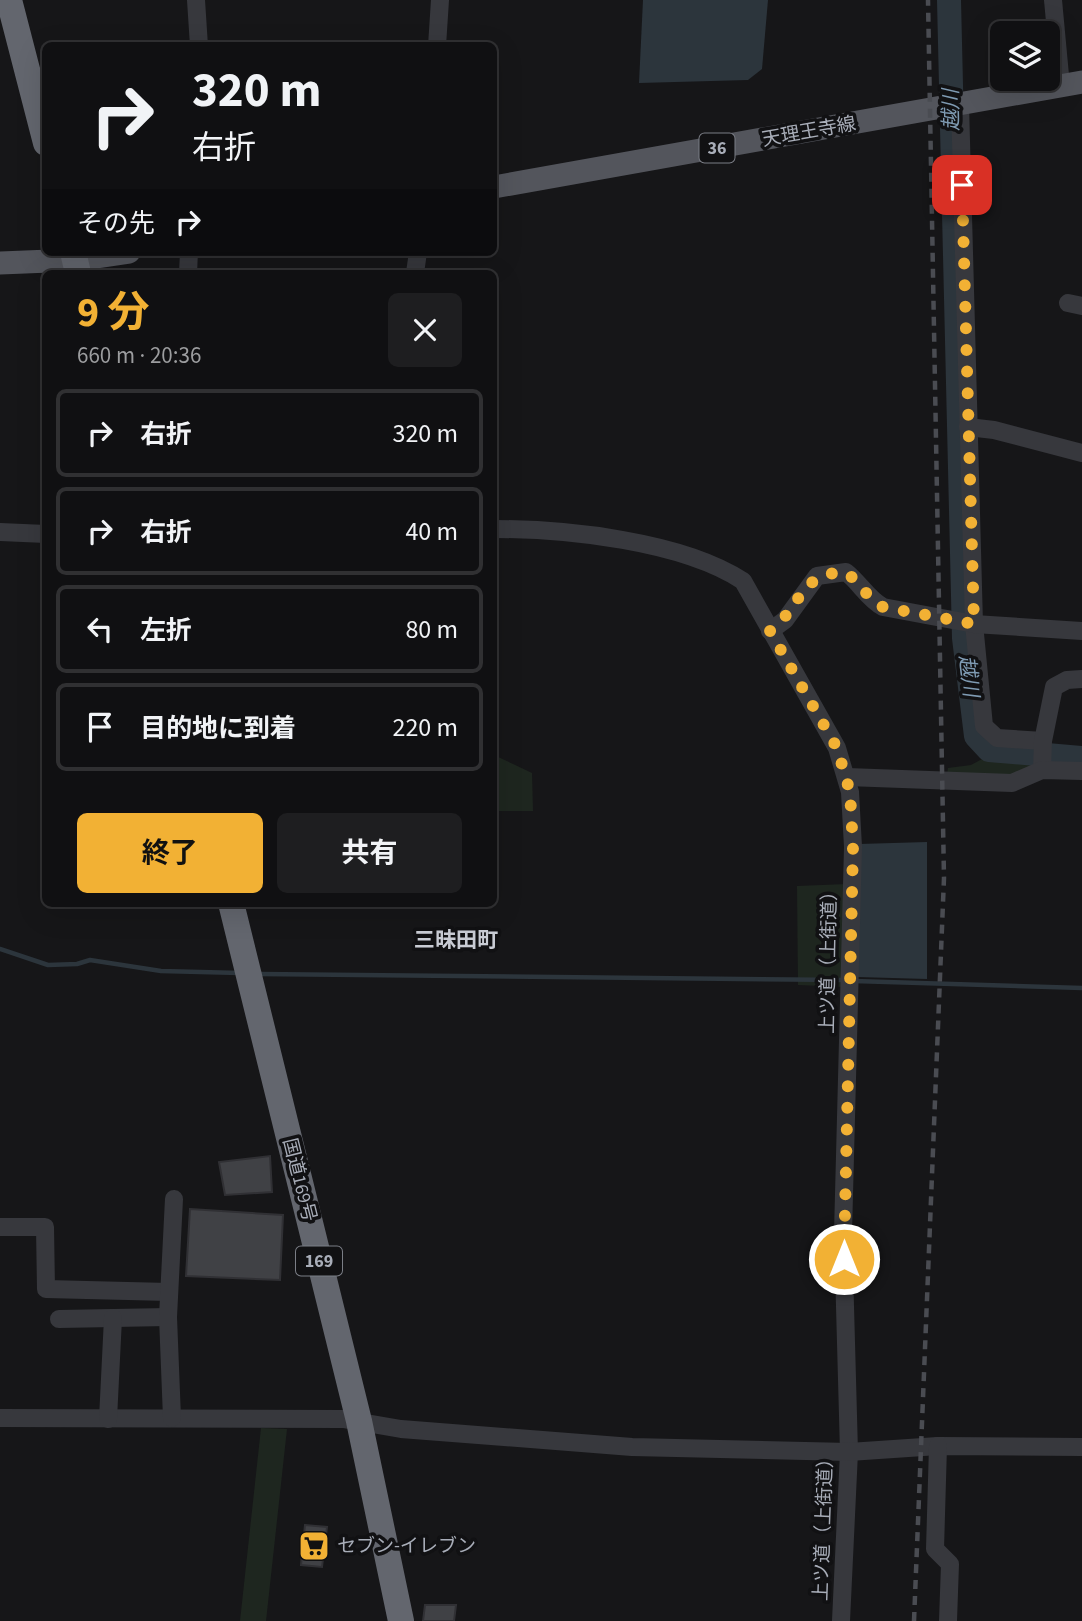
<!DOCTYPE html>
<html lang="ja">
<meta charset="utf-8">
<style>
body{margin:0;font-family:"Source Sans 3","Noto Sans JP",sans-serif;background:#1e1e20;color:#f1f3f6;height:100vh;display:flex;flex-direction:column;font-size:26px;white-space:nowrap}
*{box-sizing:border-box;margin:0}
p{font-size:23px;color:#9c9d9f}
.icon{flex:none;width:38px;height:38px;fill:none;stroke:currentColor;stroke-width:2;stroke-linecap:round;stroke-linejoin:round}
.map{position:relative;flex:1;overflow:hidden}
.side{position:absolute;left:42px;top:270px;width:455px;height:637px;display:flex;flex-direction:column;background:#101012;border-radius:10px;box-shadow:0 7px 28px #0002,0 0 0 2px #303032}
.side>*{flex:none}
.top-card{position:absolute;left:42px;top:42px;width:455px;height:214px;border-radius:10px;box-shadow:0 7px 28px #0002,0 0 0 2px #303032;background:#101012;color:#f1f3f6;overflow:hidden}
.controls{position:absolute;left:990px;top:21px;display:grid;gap:14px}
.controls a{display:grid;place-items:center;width:70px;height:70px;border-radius:10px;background:#101012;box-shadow:0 7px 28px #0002,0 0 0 2px #303032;font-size:35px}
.pin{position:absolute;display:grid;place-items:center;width:60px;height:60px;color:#fff;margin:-30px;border-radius:14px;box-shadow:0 4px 10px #0006}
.me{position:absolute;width:77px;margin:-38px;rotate:0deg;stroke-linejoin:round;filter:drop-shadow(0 0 5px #0008)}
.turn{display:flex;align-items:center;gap:24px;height:147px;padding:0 35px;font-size:32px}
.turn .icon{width:91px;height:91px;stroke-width:2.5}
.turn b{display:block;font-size:49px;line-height:60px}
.then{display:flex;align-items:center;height:66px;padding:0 35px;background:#0003;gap:14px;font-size:26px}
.round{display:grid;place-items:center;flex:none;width:74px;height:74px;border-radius:10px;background:#1e1e20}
.head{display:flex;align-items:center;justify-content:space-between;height:119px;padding:0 35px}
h1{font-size:42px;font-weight:700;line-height:52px;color:#f2b134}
.button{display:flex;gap:14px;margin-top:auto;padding:14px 35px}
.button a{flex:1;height:80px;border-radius:10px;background:#f2b134;color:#111;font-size:28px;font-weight:700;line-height:80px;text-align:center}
.button a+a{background:#1e1e20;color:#f1f3f6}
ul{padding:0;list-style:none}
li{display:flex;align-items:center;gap:21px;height:88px;margin:0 14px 10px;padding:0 21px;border:4px solid #303032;border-radius:10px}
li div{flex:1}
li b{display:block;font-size:26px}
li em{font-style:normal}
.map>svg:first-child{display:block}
.green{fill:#1e261f}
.water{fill:#2c353c}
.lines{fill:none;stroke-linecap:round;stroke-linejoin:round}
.stream{stroke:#2c353c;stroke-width:4.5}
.river{stroke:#2c353c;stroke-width:24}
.building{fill:#404145;stroke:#303034;stroke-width:2}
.minor{stroke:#37383d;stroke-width:18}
.major{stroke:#53555c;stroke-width:23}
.highway{stroke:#63666e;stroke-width:26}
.rail{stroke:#4a4c52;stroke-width:4.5;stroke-dasharray:9 7;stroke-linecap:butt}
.route{stroke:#f2b134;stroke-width:12;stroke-dasharray:0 21.6}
.labels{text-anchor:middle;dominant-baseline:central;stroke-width:7;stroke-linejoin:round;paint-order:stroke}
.shield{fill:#111113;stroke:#7b7e86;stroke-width:2}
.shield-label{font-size:18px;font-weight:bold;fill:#a8adb8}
.street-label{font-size:19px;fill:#a8adb8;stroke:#111113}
.poi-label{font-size:19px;fill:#a8adb8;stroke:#111113;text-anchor:start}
.water-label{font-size:21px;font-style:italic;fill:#7f9bb3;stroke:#111113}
.neighbourhood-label{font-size:21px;font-weight:bold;fill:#c9ccd4;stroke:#111113}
</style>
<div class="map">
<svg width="1082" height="1621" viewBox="0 0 1082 1621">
<rect width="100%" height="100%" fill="#161618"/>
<g class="green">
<polygon points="997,751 1042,755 1024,779 946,780 948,768 971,765"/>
<polygon points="494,755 532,773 533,811 494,811"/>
<polygon points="847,884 843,987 798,985 797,886"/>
<polygon points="261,1428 287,1429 266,1621 240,1621"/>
</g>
<g class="water">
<polygon points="643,0 768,0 762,69 748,80 639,83"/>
<polygon points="927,842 927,979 857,977 859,844"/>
</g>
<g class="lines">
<g class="stream">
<polyline points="0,949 48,965 77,964 90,960 161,971 240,973"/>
<polyline points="259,974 845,980"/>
<polyline points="854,981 1082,988"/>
</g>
<polyline class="river" points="949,0 964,638 976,736 989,750 1082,758"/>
</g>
<g class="building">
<polygon points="270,1156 272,1192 225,1195 219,1162"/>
<polygon points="190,1209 283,1215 280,1280 186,1276"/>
<polygon points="305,1525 327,1527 322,1567 301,1565"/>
<polygon points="425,1605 456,1605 454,1621 423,1621"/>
</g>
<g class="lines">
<g class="minor">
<polyline points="196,0 199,46"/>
<polyline points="1053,0 1061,86"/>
<polyline points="437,46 440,0"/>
<polyline points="960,104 974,624 984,726 997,738 1043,741"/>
<polyline points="188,273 189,252"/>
<polyline points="415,273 418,252"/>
<polyline points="1068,303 1082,306"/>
<polyline points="968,427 994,430 1082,453"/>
<path d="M494,529C567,529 682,541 743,581L837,748L850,792L853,847L843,1233L849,1452L841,1621"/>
<polyline points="0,532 46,534"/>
<path d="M770,631L785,620L817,576L846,572C860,583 868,599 883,607L974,624L1082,631"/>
<polyline points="1042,770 1043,741 1054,687 1067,680 1082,679"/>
<polyline points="847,777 1012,783 1042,770 1082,771"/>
<polyline points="0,1227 45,1227 46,1289 169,1292"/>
<polyline points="59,1319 168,1317"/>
<polyline points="0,1418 343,1419 401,1429 632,1447 849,1452 938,1446 1082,1447"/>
<polyline points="172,1418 168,1317 174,1199"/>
<polyline points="108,1419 113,1318"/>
<polyline points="938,1446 935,1549 950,1564 948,1621"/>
</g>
<g class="major">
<polyline points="494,187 1082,82"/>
<polyline points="0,263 75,260 129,252"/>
</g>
<g class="highway">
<polyline points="9,0 46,143"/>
<polyline points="73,252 78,273"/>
<polyline points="231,903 359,1421 401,1621"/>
</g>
<polyline class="rail" points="914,1621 944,878 928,0"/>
</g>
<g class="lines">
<path class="route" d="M844,1259L853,847L850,792L837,748L770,631C803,606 798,573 846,572C860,583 868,599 883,607L974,624L962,185"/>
</g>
<defs>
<g id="supermarket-square" transform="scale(1.575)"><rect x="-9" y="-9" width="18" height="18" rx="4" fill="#f2b134" stroke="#111113"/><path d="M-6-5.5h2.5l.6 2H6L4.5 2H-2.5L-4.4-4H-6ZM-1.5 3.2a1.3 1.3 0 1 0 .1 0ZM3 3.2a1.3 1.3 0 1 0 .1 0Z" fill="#111"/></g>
</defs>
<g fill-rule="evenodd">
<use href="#supermarket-square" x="314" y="1546"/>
</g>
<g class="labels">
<g class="shield">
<rect x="699.5" y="133.5" width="35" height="29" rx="5"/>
<rect x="296" y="1246.5" width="46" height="29" rx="5"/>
</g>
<g class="shield-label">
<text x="717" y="148">36</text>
<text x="319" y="1261">169</text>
</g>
<g class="street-label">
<text transform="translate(809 132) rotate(-10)">天理王寺線</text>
<text transform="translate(829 958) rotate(-89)">上ツ道（上街道）</text>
<text transform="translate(299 1180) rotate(76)">国道169号</text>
<text transform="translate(824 1525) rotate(-88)">上ツ道（上街道）</text>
</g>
<g class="poi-label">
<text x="337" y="1546">セブン-イレブン</text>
</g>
<g class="water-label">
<text transform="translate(951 110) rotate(-91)">越川</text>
<text transform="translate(969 676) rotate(83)">越川</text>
</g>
<g class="neighbourhood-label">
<text x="456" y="940">三昧田町</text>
</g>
</g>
</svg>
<div class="controls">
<a><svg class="icon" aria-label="layers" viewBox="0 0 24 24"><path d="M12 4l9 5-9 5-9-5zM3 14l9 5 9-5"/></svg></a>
</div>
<div class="pin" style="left:962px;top:185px;background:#d93025"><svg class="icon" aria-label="arrive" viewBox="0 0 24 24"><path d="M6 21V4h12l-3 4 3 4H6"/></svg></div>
<svg class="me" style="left:844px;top:1259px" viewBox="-20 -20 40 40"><circle r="17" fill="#f2b134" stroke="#fff" stroke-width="3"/><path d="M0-11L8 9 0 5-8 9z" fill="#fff"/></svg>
<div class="top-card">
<div class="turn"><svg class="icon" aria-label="right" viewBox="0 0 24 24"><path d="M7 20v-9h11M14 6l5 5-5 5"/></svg><div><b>320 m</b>右折</div></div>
<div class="then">その先<svg class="icon" aria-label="right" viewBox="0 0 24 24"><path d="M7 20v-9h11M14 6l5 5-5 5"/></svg></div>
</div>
<section class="side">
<div class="head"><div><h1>9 分</h1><p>660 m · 20:36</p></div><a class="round"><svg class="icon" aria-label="close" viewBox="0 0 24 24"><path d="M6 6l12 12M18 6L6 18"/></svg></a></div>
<ul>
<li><svg class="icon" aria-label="right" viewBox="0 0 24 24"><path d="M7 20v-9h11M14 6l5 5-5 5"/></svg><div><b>右折</b></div><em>320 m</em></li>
<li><svg class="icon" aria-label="right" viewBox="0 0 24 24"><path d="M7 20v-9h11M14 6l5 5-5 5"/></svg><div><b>右折</b></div><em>40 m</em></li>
<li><svg class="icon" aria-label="left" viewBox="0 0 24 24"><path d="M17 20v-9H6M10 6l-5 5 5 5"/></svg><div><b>左折</b></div><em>80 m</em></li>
<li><svg class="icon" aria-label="arrive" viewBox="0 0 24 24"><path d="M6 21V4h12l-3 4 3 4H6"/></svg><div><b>目的地に到着</b></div><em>220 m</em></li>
</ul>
<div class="button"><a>終了</a><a>共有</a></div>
</section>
</div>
